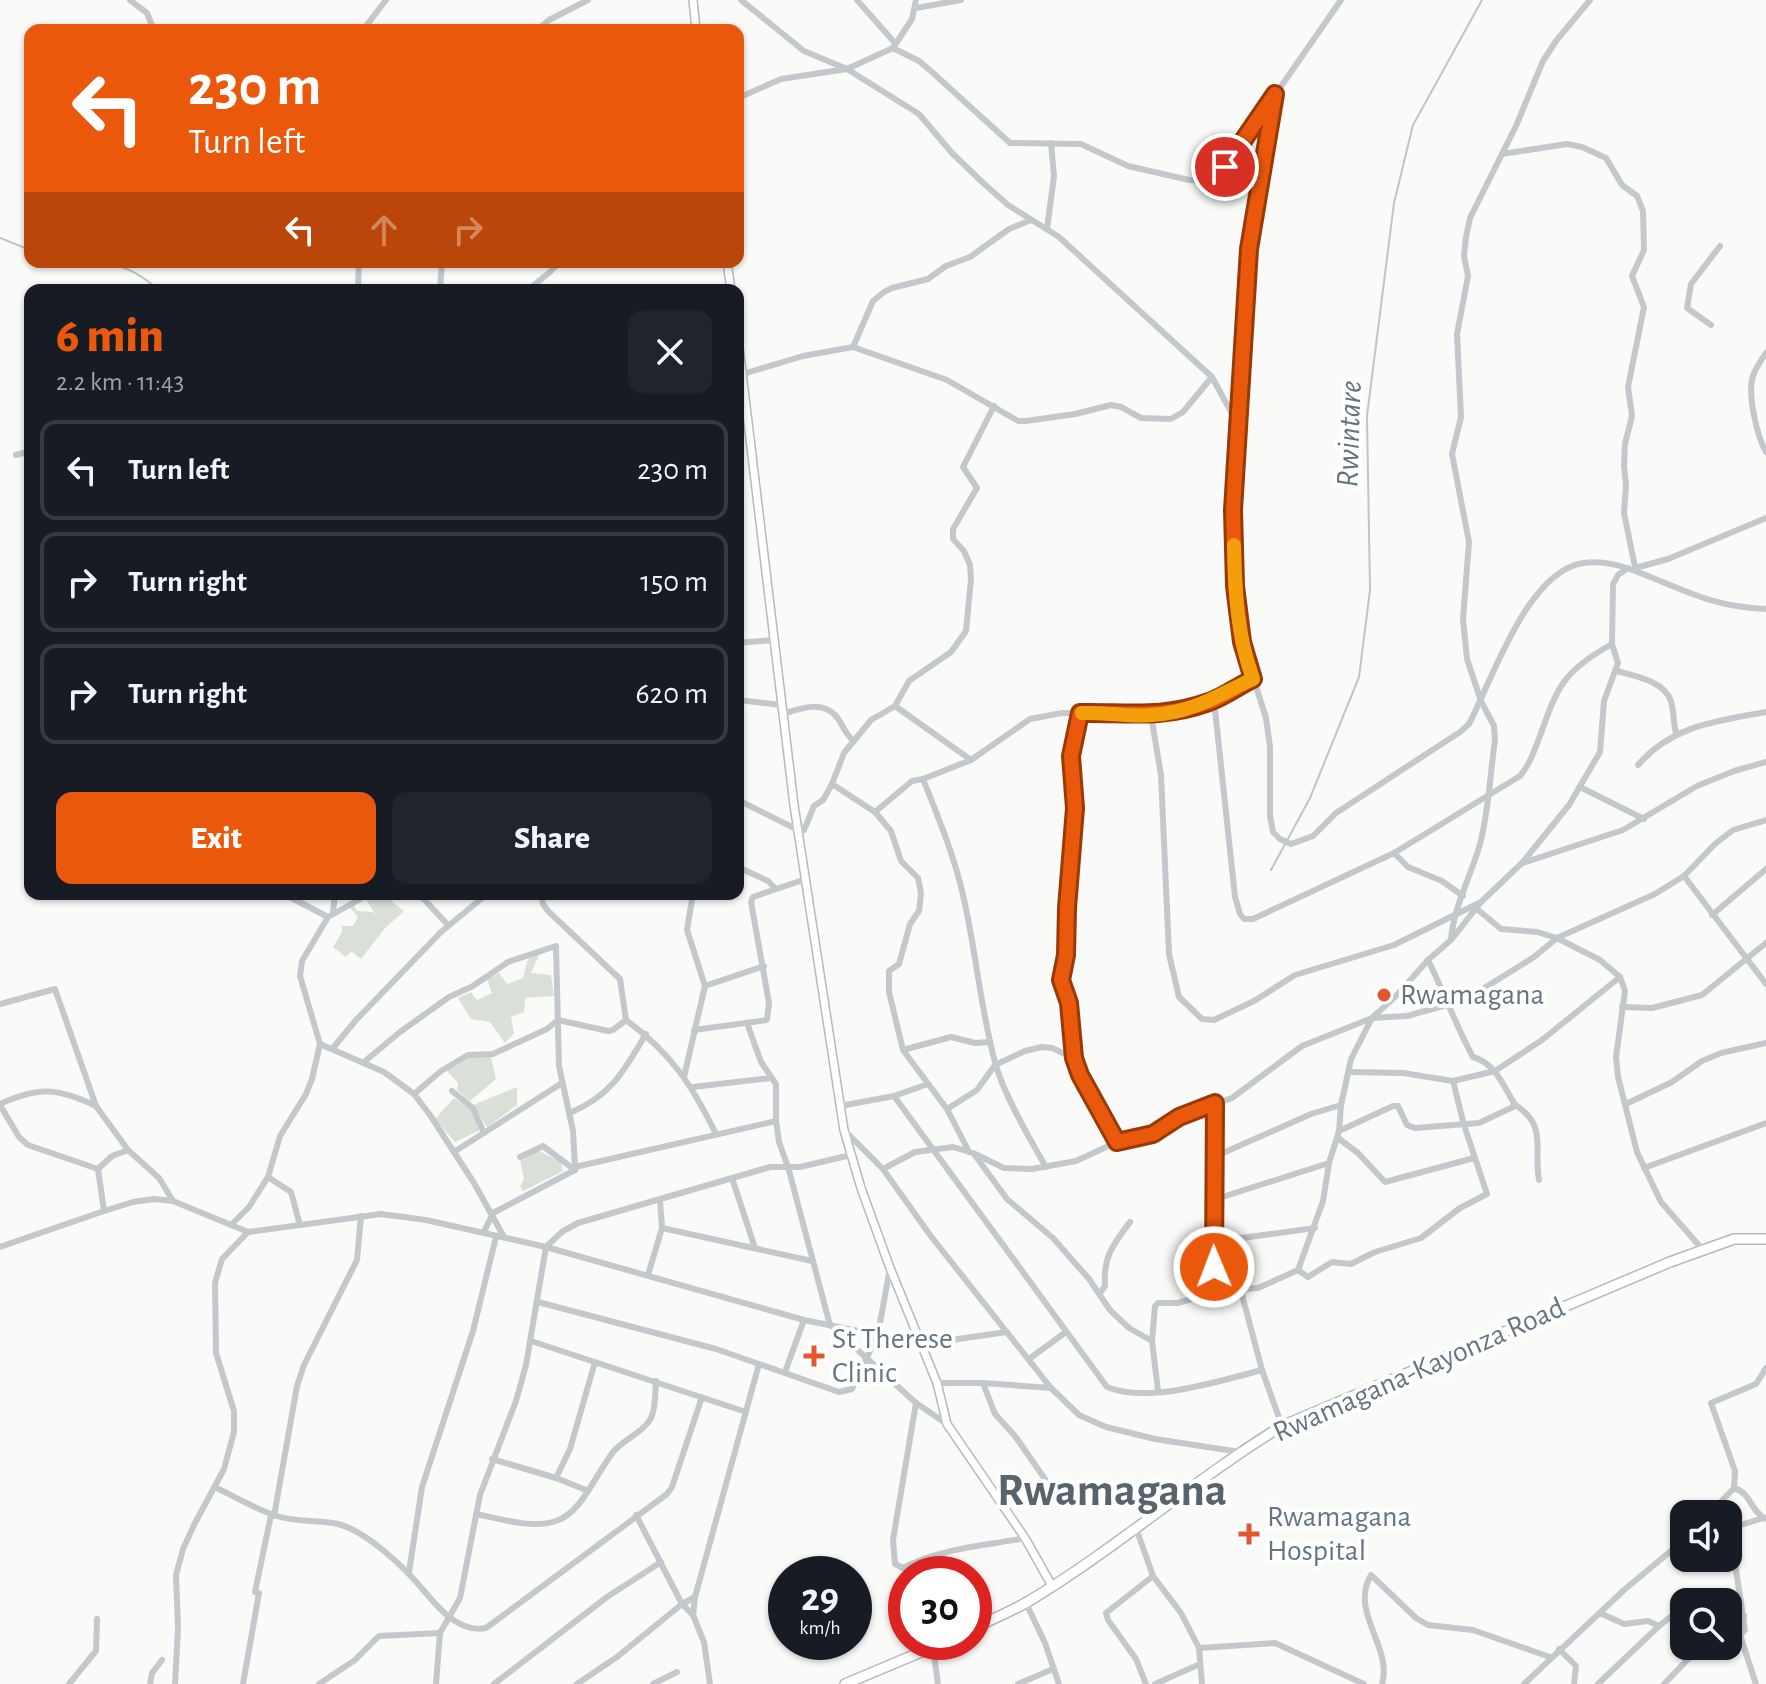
<!DOCTYPE html>
<meta charset="utf-8">
<style>
body{margin:0;font-family:"Alegreya Sans",sans-serif;background:#20242c;color:#f1f3f6;height:100vh;display:flex;flex-direction:column;font-size:30px;white-space:nowrap}
*{box-sizing:border-box;margin:0}
p{font-size:26px;color:#9ea1a6}
.icon{flex:none;width:44px;height:44px;fill:none;stroke:currentColor;stroke-width:2;stroke-linecap:round;stroke-linejoin:round}
.map{position:relative;flex:1;overflow:hidden}
.side{position:absolute;left:24px;top:284px;width:720px;height:616px;display:flex;flex-direction:column;background:#171b24;border-radius:16px;box-shadow:0 2px 6px #0004}
.side>*{flex:none}
.guide{position:absolute;left:24px;top:24px;width:720px;height:244px;border-radius:16px;box-shadow:0 2px 6px #0004;background:#ea580c;color:#fff;overflow:hidden}
.fabs{position:absolute;left:1670px;top:1500px;display:grid;gap:16px}
.fabs a{display:grid;place-items:center;width:72px;height:72px;border-radius:16px;background:#171b24;box-shadow:0 2px 6px #0004;font-size:40px}
.speed{position:absolute;left:768px;top:1556px;display:flex;gap:16px;font-size:40px;font-weight:700;text-align:center}
.speed>*{display:grid;place-content:center;width:104px;height:104px;border-radius:50%;background:#171b24;box-shadow:0 2px 6px #0004;line-height:1}
.speed small{font-size:20px;font-weight:400}
.speed .limit{border:12px solid #d22;background:#fff;color:#111}
.pin{position:absolute;display:grid;place-items:center;width:68px;height:68px;color:#fff;margin:-34px;border:4px solid #fff;border-radius:50%;box-shadow:0 2px 8px #0007}
.me{position:absolute;width:88px;margin:-44px;rotate:359deg;stroke-linejoin:round;filter:drop-shadow(0 0 6px #0008)}
.turn{display:flex;align-items:center;gap:28px;height:168px;padding:0 32px;font-size:36px}
.turn .icon{width:104px;height:104px;stroke-width:2.5}
.turn b{display:block;font-size:56px;line-height:68px}
.lanes{display:flex;align-items:center;height:76px;padding:0 32px;background:#0003;justify-content:center;gap:40px;direction:ltr}
.lanes .off{opacity:.35}
.round{display:grid;place-items:center;flex:none;width:84px;height:84px;border-radius:16px;background:#20242c}
.overview{display:flex;align-items:center;justify-content:space-between;height:136px;padding:0 32px}
h1{font-size:48px;font-weight:800;line-height:60px;color:#ea580c}
.button{display:flex;gap:16px;margin-top:auto;padding:16px 32px}
.button a{flex:1;height:92px;border-radius:16px;background:#ea580c;color:#fff;font-size:32px;font-weight:800;line-height:92px;text-align:center}
.button a+a{background:#20242c;color:#f1f3f6}
ul{padding:0;list-style:none}
li{display:flex;align-items:center;gap:24px;height:100px;margin:0 16px 12px;padding:0 16px;border:4px solid #363941;border-radius:16px}
li div{flex:1}
li b{display:block;font-size:30px}
li em{font-style:normal}
.map>svg:first-child{display:block}
.green{fill:#dadfd7}
.lines{fill:none;stroke-linecap:round;stroke-linejoin:round}
.stream{stroke:#bbc7cb;stroke-width:2}
.major-casing{stroke:#b5babe;stroke-width:10}
.highway-casing{stroke:#b4b9bd;stroke-width:12}
.minor{stroke:#c3c8cc;stroke-width:6}
.major{stroke:#fff;stroke-width:7}
.highway{stroke:#fff;stroke-width:9}
.route-casing{stroke:#983908;stroke-width:20}
.route{stroke:#ea580c;stroke-width:14}
.slow{stroke:#f59e0b;stroke-width:14}
.poi-dot{fill:#e4572e;stroke:#fff;stroke-width:3}
.labels{text-anchor:middle;dominant-baseline:central;stroke-width:8;stroke-linejoin:round;paint-order:stroke}
.poi-label{font-size:30px;fill:#657683;stroke:#fff;text-anchor:start}
.street-label{font-size:30px;fill:#657683;stroke:#fff}
.water-label{font-size:32px;font-style:italic;fill:#60757c;stroke:#fff}
.town-label{font-size:46px;font-weight:bold;fill:#57646e;stroke:#fff}
</style>
<div class="map">
<svg width="1766" height="1684" viewBox="0 0 1766 1684">
<rect width="100%" height="100%" fill="#fafaf8"/>
<g class="green">
<polygon points="369,894 398,894 391,901 404,911 385,928 361,959 351,951 346,957 333,947 342,932 342,926 353,926 358,917 349,907 353,903 357,911 373,912 377,917 364,896"/>
<polygon points="540,953 531,973 551,975 554,996 525,998 524,1012 511,1017 514,1033 505,1043 490,1022 471,1019 458,998 471,992 477,1000 492,993 487,979 499,973 507,984 523,978 528,959"/>
<polygon points="471,1057 491,1057 496,1079 470,1101 457,1090 458,1083 447,1071"/>
<polygon points="517,1087 517,1105 487,1127 473,1105"/>
<polygon points="454,1098 471,1109 480,1130 455,1142 435,1119"/>
<polygon points="537,1150 561,1162 563,1171 523,1191 520,1187 524,1179 520,1161"/>
</g>
<g class="lines">
<g class="stream">
<polyline points="0,238 30,250"/>
<path d="M107,262C127,268 143,275 158,290"/>
<polyline points="1271,870 1310,798 1359,677 1370,590 1367,416 1394,203 1413,125 1482,0"/>
</g>
<g class="major-casing">
<g id="major">
<polyline points="693,0 696,30"/>
<polyline points="727,262 731,290"/>
<polyline points="738,339 794,805 844,1130 861,1188 890,1268 937,1383 947,1424 1025,1538 1052,1586"/>
</g>
</g>
<g class="highway-casing">
<g id="highway">
<path d="M974,1628C992,1619 1012,1611 1029,1601C1117,1548 1195,1479 1282,1426L1670,1262L1734,1239H1766"/>
<polyline points="845,1684 945,1642"/>
</g>
</g>
<g class="minor">
<polyline points="130,0 147,13 154,30"/>
<polyline points="741,0 804,51 847,69 919,114 952,153 981,181 1008,205 1059,237 1212,377 1238,425"/>
<polyline points="857,0 895,43"/>
<polyline points="916,8 961,0"/>
<polyline points="363,30 386,0"/>
<polyline points="537,30 549,20 588,0"/>
<polyline points="893,48 919,61 932,72 1010,143 1081,144 1128,166 1189,180 1206,181 1225,167 1341,0"/>
<path d="M1275,94L1249,249L1233,510L1235,586L1242,642L1266,718L1270,747V816L1273,832L1280,839L1291,844L1313,836L1336,813L1460,732L1469,724C1493,678 1527,572 1583,563C1604,560 1623,566 1643,574C1688,592 1715,607 1766,609"/>
<polyline points="738,98 781,79 847,69 893,48 912,19 916,0"/>
<polyline points="1502,154 1567,144 1582,147 1606,158 1622,185 1637,196 1643,211 1644,250 1632,276 1644,307 1628,387 1632,416 1625,444 1624,466 1626,485 1624,513 1635,567"/>
<polyline points="1047,229 1054,176 1051,143"/>
<polyline points="358,290 359,262"/>
<polyline points="440,290 442,262"/>
<polyline points="528,290 550,272 559,262"/>
<polyline points="1711,325 1687,308 1691,284 1720,246"/>
<polyline points="853,347 873,301 884,292 892,288 928,279 946,266 970,257 1009,229 1031,220"/>
<path d="M1766,353C1761,360 1756,367 1753,376C1747,394 1757,436 1766,452"/>
<polyline points="743,374 803,356 853,347 947,380 1018,421 1026,421 1075,414 1111,405 1121,407 1141,418 1171,419 1183,412 1212,377"/>
<polyline points="16,455 30,451"/>
<polyline points="1635,568 1668,559 1766,518"/>
<polyline points="738,643 774,640"/>
<path d="M1617,671C1635,676 1664,681 1671,701C1674,711 1673,722 1676,733"/>
<polyline points="738,700 782,705"/>
<path d="M1214,700L1235,897L1240,914L1244,919H1253L1394,853L1520,776C1530,764 1534,751 1540,736C1558,685 1563,672 1612,644"/>
<polyline points="895,706 971,760"/>
<polyline points="1080,713 1071,756 1075,808 1067,908 1066,955 1061,980 1069,1003 1074,1058 1080,1075 1117,1142"/>
<path d="M783,714C802,708 825,699 839,720C844,728 846,735 854,741"/>
<polyline points="1151,715 1161,775 1169,954 1179,997 1202,1019 1214,1020 1254,1001 1295,975 1394,945 1481,902"/>
<path d="M1638,765C1672,725 1718,721 1766,712"/>
<path d="M923,779C938,817 954,855 963,895C976,950 980,1007 995,1062C1003,1093 1029,1138 1046,1167"/>
<polyline points="832,784 875,812 891,831 901,861 918,878 921,893 919,911 910,924 899,964 889,971 889,992 903,1050 947,1109 969,1152"/>
<polyline points="1580,787 1644,819"/>
<polyline points="738,800 798,830 804,830 814,806 823,800 832,784 844,753 871,720 895,706 909,681 951,652 966,631 971,579 970,565 964,551 953,539 953,529 977,488 963,467 994,406"/>
<polyline points="875,812 912,781 923,779 971,760 1030,719 1062,713 1151,715 1173,712 1214,700 1253,679"/>
<polyline points="1394,853 1408,867 1442,881 1463,896"/>
<polyline points="1523,863 1623,830 1697,786 1734,771 1766,762"/>
<polyline points="738,867 768,881 775,888"/>
<polyline points="1684,876 1766,984"/>
<polyline points="284,894 328,917"/>
<polyline points="419,894 448,925"/>
<polyline points="541,894 543,904 548,911 620,979 626,1020"/>
<polyline points="1477,909 1501,929 1537,932 1557,938 1600,960 1620,977 1625,991 1616,1057 1618,1077 1637,1152 1661,1202 1703,1250"/>
<polyline points="333,912 335,894"/>
<polyline points="1712,915 1766,869"/>
<path d="M1451,939C1454,906 1471,876 1480,844C1489,810 1490,774 1495,740L1494,726L1481,701L1467,659L1463,619L1469,542L1452,454L1461,417L1457,334L1468,276L1464,256L1466,237L1470,218L1516,126L1543,61L1556,41L1590,0"/>
<polyline points="705,986 764,966"/>
<polyline points="0,1004 55,989 96,1106 128,1150 159,1178 173,1201"/>
<polyline points="1622,1007 1652,1008 1702,995 1766,943"/>
<polyline points="747,1023 761,1062 776,1084 776,1121"/>
<polyline points="694,1030 767,1020 769,1003 751,902 753,897 806,879"/>
<polyline points="320,1044 384,1072 414,1094 430,1115 474,1183 504,1237"/>
<polyline points="333,1048 356,1020 441,932 487,894"/>
<polyline points="903,1050 951,1037 975,1043 990,1042"/>
<polyline points="364,1062 400,1032 449,997 473,986 508,962 556,946 559,1066 573,1131 575,1167"/>
<polyline points="1350,1072 1403,1073 1453,1081 1495,1071 1542,1040 1620,977"/>
<polyline points="684,1077 705,986 687,930 693,894"/>
<polyline points="693,1087 771,1078"/>
<polyline points="452,1091 473,1108 484,1133"/>
<path d="M414,1094L441,1071L468,1055L493,1054L547,1029L558,1020L608,1031L613,1030L626,1020C671,1053 692,1085 716,1134"/>
<path d="M894,1096L1107,1387C1147,1404 1220,1381 1262,1370"/>
<path d="M0,1104C39,1086 58,1088 96,1106"/>
<path d="M1514,1104C1549,1126 1533,1149 1539,1180"/>
<polyline points="1626,1104 1672,1082 1702,1061 1721,1053 1766,1043"/>
<polyline points="0,1105 19,1137 28,1145 98,1169 104,1211"/>
<polyline points="840,1106 894,1096 928,1084"/>
<polyline points="947,1109 977,1090 995,1065 1025,1051 1042,1047 1052,1048 1074,1058"/>
<path d="M570,1113C612,1095 623,1072 646,1034"/>
<polyline points="844,1130 883,1169 930,1235 1051,1388 1079,1415 1106,1427 1155,1439 1240,1452"/>
<path d="M1339,1131L1393,1106H1398L1407,1125L1415,1128L1479,1123L1513,1107L1514,1103C1503,1085 1495,1063 1473,1057C1456,1026 1444,992 1428,960"/>
<polyline points="1338,1138 1358,1153 1385,1182 1474,1158"/>
<polyline points="454,1152 562,1083"/>
<polyline points="974,1154 1007,1199 1053,1238 1089,1279 1110,1310 1129,1328 1152,1341"/>
<polyline points="520,1157 543,1146 575,1170"/>
<polyline points="1214,1157 1311,1114 1341,1105"/>
<polyline points="1644,1168 1766,1123"/>
<polyline points="98,1169 112,1156 128,1150"/>
<polyline points="883,1169 915,1152 953,1147 973,1153 1004,1168 1032,1169 1076,1161 1117,1142 1153,1134 1179,1117 1232,1098 1302,1046 1372,1018 1407,1016 1465,1000 1534,957 1557,938 1655,894 1684,876 1715,844 1733,830 1766,820"/>
<polyline points="268,1177 291,1192 300,1225"/>
<polyline points="732,1178 755,1248"/>
<polyline points="1213,1200 1329,1163"/>
<polyline points="232,1224 249,1207 268,1177 280,1136 306,1094 312,1079 320,1044 300,976 302,961 328,917 369,894"/>
<polyline points="662,1228 812,1261"/>
<polyline points="484,1232 493,1213 575,1170 575,1167 776,1121 779,1142 788,1167 830,1325 916,1403 947,1424"/>
<polyline points="1213,1242 1315,1228"/>
<polyline points="0,1247 104,1211 133,1202 154,1199 173,1201 248,1232 381,1214 426,1220 546,1247 804,1320 923,1344 1007,1332"/>
<polyline points="1298,1270 1308,1277 1332,1262 1351,1264 1375,1252 1421,1238 1460,1208 1487,1194 1464,1125 1453,1081"/>
<polyline points="648,1275 662,1228 660,1201"/>
<polyline points="1215,1292 1215,1103"/>
<path d="M1100,1293L1105,1286C1103,1256 1113,1245 1130,1222"/>
<polyline points="538,1302 716,1349 759,1364"/>
<polyline points="531,1341 746,1412"/>
<polyline points="1029,1359 1066,1332"/>
<path d="M1766,1368L1756,1384L1711,1403L1735,1471L1734,1488C1751,1493 1751,1512 1766,1519"/>
<polyline points="785,1372 804,1320"/>
<polyline points="937,1383 983,1383 1051,1388"/>
<polyline points="983,1383 995,1414 1015,1436 1045,1479"/>
<polyline points="1158,1391 1152,1341 1155,1306 1158,1303 1177,1303 1230,1289 1245,1289"/>
<path d="M916,1403L893,1540L895,1564L903,1568C941,1548 984,1546 1025,1538"/>
<polyline points="1282,1426 1262,1370 1242,1295 1245,1289 1258,1288 1298,1270 1323,1201 1329,1163 1339,1131 1341,1105 1351,1059 1372,1018 1398,994 1428,960 1451,940 1481,902 1522,863 1569,805 1600,752 1604,701 1618,663 1612,644 1613,584 1618,575 1628,568"/>
<polyline points="492,1459 556,1478 586,1490"/>
<polyline points="556,1478 570,1449 595,1362"/>
<path d="M215,1487C235,1497 255,1509 277,1516C297,1523 317,1519 338,1524C367,1531 406,1569 425,1592C440,1610 460,1633 486,1628L667,1494L672,1487L702,1397"/>
<path d="M476,1514C501,1519 531,1529 556,1521C582,1513 596,1473 614,1451C624,1439 644,1432 651,1418C656,1408 655,1392 656,1381"/>
<polyline points="1709,1514 1734,1488"/>
<polyline points="636,1515 682,1604 693,1615"/>
<polyline points="1737,1526 1736,1570 1745,1630 1740,1635 1756,1684"/>
<polyline points="1136,1528 1153,1576 1181,1613 1199,1648 1202,1684"/>
<polyline points="1728,1529 1763,1518"/>
<polyline points="409,1572 422,1487 473,1331 496,1237"/>
<polyline points="1026,1603 1045,1643 1059,1684"/>
<polyline points="1600,1613 1624,1624 1648,1621 1659,1626"/>
<polyline points="1728,1613 1744,1616"/>
<polyline points="1728,1640 1740,1635"/>
<polyline points="933,1648 938,1684"/>
<polyline points="1199,1648 1275,1643 1364,1684"/>
<polyline points="1559,1649 1576,1666 1574,1684"/>
<polyline points="69,1684 96,1651 97,1619"/>
<polyline points="150,1684 152,1673 162,1660"/>
<polyline points="175,1684 178,1628 176,1575 183,1549 194,1525 224,1469 234,1432 234,1411 216,1353 215,1283 222,1259 248,1232"/>
<polyline points="243,1684 259,1593 255,1592 271,1515 274,1516 297,1386 304,1365 357,1260 361,1216"/>
<polyline points="319,1684 355,1660 379,1636 440,1633"/>
<polyline points="436,1684 440,1633 460,1598 480,1495 516,1401 526,1365 546,1247 563,1231 578,1223 770,1167 800,1167 851,1155"/>
<polyline points="494,1684 607,1597 661,1562"/>
<polyline points="577,1684 617,1657 682,1604 695,1597"/>
<polyline points="653,1684 677,1672"/>
<polyline points="710,1684 704,1642 693,1615 695,1597 759,1364 839,1392 852,1389 878,1334 890,1268"/>
<polyline points="1018,1684 1053,1669"/>
<polyline points="1146,1684 1136,1659 1108,1620 1106,1613 1153,1576"/>
<polyline points="1155,1684 1200,1664"/>
<path d="M1382,1684C1393,1647 1349,1612 1371,1575L1416,1618L1428,1625L1473,1630L1550,1657"/>
<polyline points="1524,1684 1624,1590 1684,1540"/>
<polyline points="1598,1684 1659,1626 1684,1606"/>
<polyline points="1664,1684 1693,1654 1706,1646"/>
</g>
<use href="#major" class="major"/>
<use href="#highway" class="highway"/>
</g>
<g class="lines">
<g class="route-casing">
<path id="route" d="M1214,1267L1215,1103L1179,1117L1153,1134L1117,1142L1080,1075L1074,1058L1069,1003L1061,980L1066,955L1067,908L1075,808L1071,756L1080,713C1127,712 1162,719 1209,702C1224,697 1238,686 1253,679L1242,642L1235,586L1233,510L1249,249L1275,94L1225,167"/>
</g>
<use href="#route" class="route"/>
<path class="slow" d="M1082,713C1105,712 1130,717 1152,715C1192,713 1218,695 1253,679C1237,636 1235,591 1234,545"/>
</g>
<g class="poi-dot">
<circle cx="1384" cy="995" r="8"/>
<path d="M810 1344h8v8h8v8h-8v8h-8v-8h-8v-8h8z"/>
<path d="M1245 1522h8v8h8v8h-8v8h-8v-8h-8v-8h8z"/>
</g>
<g class="labels">
<g class="poi-label">
<text x="1400" y="995">Rwamagana</text>
<text x="832" y="1339">St Therese<tspan x="832" dy="34">Clinic</tspan></text>
<text x="1267" y="1517">Rwamagana<tspan x="1267" dy="34">Hospital</tspan></text>
</g>
<g class="street-label">
<text transform="translate(1419 1370) rotate(-24)">Rwamagana-Kayonza Road</text>
</g>
<g class="water-label">
<text transform="translate(1349 434) rotate(-88)">Rwintare</text>
</g>
<g class="town-label">
<text x="1112" y="1491">Rwamagana</text>
</g>
</g>
</svg>
<div class="fabs">
<a><svg class="icon" aria-label="sound" viewBox="0 0 24 24"><path d="M4 9h4l5-4v14l-5-4H4zM17 9q2 3 0 6"/></svg></a>
<a><svg class="icon" aria-label="search" viewBox="0 0 24 24"><circle cx="10" cy="10" r="6"/><path d="M15 15l6 6"/></svg></a>
</div>
<div class="speed"><div>29<small>km/h</small></div><div class="limit">30</div></div>
<div class="pin" style="left:1225px;top:167px;background:#d93025"><svg class="icon" aria-label="arrive" viewBox="0 0 24 24"><path d="M6 21V4h12l-3 4 3 4H6"/></svg></div>
<svg class="me" style="left:1214px;top:1267px" viewBox="-20 -20 40 40"><circle r="17" fill="#ea580c" stroke="#fff" stroke-width="3"/><path d="M0-11L8 9 0 5-8 9z" fill="#fff"/></svg>
<div class="guide">
<div class="turn"><svg class="icon" aria-label="left" viewBox="0 0 24 24"><path d="M17 20v-9H6M10 6l-5 5 5 5"/></svg><div><b>230 m</b>Turn left</div></div>
<div class="lanes"><svg class="icon" aria-label="left" viewBox="0 0 24 24"><path d="M17 20v-9H6M10 6l-5 5 5 5"/></svg><svg class="icon off" aria-label="ahead" viewBox="0 0 24 24"><path d="M12 20V5M6 11l6-6 6 6"/></svg><svg class="icon off" aria-label="right" viewBox="0 0 24 24"><path d="M7 20v-9h11M14 6l5 5-5 5"/></svg></div>
</div>
<section class="side">
<div class="overview"><div><h1>6 min</h1><p>2.2 km · 11:43</p></div><a class="round"><svg class="icon" aria-label="close" viewBox="0 0 24 24"><path d="M6 6l12 12M18 6L6 18"/></svg></a></div>
<ul>
<li><svg class="icon" aria-label="left" viewBox="0 0 24 24"><path d="M17 20v-9H6M10 6l-5 5 5 5"/></svg><div><b>Turn left</b></div><em>230 m</em></li>
<li><svg class="icon" aria-label="right" viewBox="0 0 24 24"><path d="M7 20v-9h11M14 6l5 5-5 5"/></svg><div><b>Turn right</b></div><em>150 m</em></li>
<li><svg class="icon" aria-label="right" viewBox="0 0 24 24"><path d="M7 20v-9h11M14 6l5 5-5 5"/></svg><div><b>Turn right</b></div><em>620 m</em></li>
</ul>
<div class="button"><a>Exit</a><a>Share</a></div>
</section>
</div>
